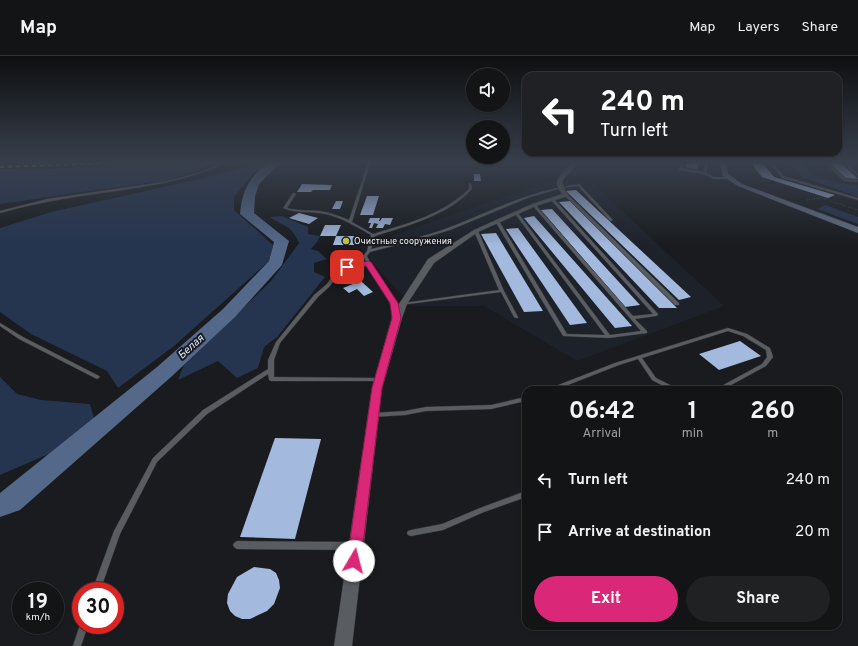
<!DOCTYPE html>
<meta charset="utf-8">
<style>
body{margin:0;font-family:Overpass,sans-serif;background:#202123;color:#f1f3f6;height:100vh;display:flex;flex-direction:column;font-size:15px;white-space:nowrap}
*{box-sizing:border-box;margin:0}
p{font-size:13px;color:#9d9ea1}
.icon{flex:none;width:22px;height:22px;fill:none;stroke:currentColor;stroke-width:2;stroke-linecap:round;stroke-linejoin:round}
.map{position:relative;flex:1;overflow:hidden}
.drawer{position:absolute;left:522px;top:330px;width:320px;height:244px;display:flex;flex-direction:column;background:#131416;border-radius:12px;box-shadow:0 1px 3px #0004,0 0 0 1px #323335}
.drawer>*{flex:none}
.top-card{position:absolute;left:522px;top:16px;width:320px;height:84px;border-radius:12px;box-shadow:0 1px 3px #0004,0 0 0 1px #323335;background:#202124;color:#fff;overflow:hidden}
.controls{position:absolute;left:466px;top:12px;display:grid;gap:8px}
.controls a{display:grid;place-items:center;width:44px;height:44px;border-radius:50%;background:#131416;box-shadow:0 1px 3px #0004,0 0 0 1px #323335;font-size:20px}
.speed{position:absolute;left:12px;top:526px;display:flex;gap:8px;font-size:20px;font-weight:700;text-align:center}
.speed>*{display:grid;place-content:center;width:52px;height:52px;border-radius:50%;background:#131416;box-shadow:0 1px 3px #0004,0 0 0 1px #323335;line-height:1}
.speed small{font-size:10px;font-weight:400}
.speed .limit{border:6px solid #d22;background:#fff;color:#111}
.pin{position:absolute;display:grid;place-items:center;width:34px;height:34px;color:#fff;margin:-17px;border-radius:8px;box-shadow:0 2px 6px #0006}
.me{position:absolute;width:44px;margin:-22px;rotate:8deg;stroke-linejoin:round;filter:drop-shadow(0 0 3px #0008)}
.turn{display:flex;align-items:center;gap:14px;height:84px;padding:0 12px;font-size:18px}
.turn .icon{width:52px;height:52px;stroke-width:2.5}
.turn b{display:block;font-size:28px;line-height:34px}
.eta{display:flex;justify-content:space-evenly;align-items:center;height:68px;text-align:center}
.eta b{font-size:24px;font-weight:700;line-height:28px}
.action{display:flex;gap:8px;margin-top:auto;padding:8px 12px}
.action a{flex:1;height:46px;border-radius:24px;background:#db2777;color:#fff;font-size:16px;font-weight:700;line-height:46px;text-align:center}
.action a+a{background:#202123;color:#f1f3f6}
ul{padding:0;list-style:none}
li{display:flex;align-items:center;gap:12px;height:52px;padding:0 12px}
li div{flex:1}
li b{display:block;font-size:15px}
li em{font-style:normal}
header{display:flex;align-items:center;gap:24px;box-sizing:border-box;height:56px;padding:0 20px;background:#131416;border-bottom:1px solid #323335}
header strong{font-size:19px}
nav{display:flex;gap:22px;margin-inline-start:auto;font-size:14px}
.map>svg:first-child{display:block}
.built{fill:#1c212a}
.green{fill:#25344f}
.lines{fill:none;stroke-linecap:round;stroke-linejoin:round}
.river{fill:#54688a;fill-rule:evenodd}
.building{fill:#a3b9de}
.lane-casing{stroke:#333436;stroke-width:1}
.street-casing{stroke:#333436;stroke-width:1}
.secondary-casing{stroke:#333436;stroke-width:1}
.path{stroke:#7a7b7e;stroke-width:1;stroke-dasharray:0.5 2;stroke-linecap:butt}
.lane{fill:#595c60;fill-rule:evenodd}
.street{fill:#595c60;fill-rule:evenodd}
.secondary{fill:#626f85;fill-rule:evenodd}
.rail{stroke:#c9cbce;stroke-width:2;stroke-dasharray:4 4;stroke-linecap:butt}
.route{fill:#db2777;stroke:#8e194d}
.poi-dot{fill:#bcbf44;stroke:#191b1e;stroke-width:1.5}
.labels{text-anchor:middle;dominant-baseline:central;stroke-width:4;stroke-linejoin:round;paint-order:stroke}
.far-poi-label{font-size:9px;fill:#e9eaed;stroke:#191b1e;text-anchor:start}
.water-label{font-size:11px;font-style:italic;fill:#d7e5fd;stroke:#191b1e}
</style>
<header>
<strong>Map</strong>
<nav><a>Map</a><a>Layers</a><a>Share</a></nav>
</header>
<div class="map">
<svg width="858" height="590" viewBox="0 0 858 590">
<rect width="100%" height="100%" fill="#191b1e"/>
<g class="built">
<polygon points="383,107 442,107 443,120 379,119"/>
<polygon points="803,107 847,107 858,116 858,129 834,127 819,122"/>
<polygon points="589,124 724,250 577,305 484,250 411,250 359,191 544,127"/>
</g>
<g class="green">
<polygon points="136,107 212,107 196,115 167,124 0,148 0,113 38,114"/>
<polygon points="267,107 254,117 234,141 234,154 273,189 269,205 174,290 118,332 107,315 31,278 0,256 0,172 51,156 199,123 257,108"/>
<polygon points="790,107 802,107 816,121 840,127 858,129 858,141 802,121"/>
<polygon points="826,149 858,161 858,168 817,153"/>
<path d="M282,160L308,171V178L320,180L317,186L311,193L318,195L327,203L314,207V216L325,221L277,281L264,291L258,312L237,322L218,305L178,324L184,309L271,225L299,187C291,168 285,172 270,161Z"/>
<polygon points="0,321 17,338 41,344 90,348 95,366 51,397 0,419"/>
</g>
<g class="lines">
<path class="river" d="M268,107H280L259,128L255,141L254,157L289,185L282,209L235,261L171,321L20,454L0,461V437L157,311L223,253L269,205L274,186L240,158C242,135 249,121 268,107Z"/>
</g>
<g class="building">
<polygon points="687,107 699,107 697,113 686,111"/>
<polygon points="751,107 763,107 774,121 835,139 828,142 762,121"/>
<polygon points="829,107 841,107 858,123 846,122"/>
<polygon points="474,118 480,118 481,125 474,125"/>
<polygon points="302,128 332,129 330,134 313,134 311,136 297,136"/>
<polygon points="576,134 691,241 679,244 566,135"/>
<polygon points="367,140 379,140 373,159 360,159"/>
<polygon points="336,145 343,145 340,153 332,153"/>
<polygon points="570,145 677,252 659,252 559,146"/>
<polygon points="552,153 640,249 625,251 541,154"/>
<polygon points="299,157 318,162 309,168 289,162"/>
<polygon points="534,160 632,270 615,272 524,162"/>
<polygon points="370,162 380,162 379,165 380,165 382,162 393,162 390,169 385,168 383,172 376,172 378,168 374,167 372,172 369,172 371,167 368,167"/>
<polygon points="325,169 341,169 336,180 320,180"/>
<polygon points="518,172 587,267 570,269 506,173"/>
<polygon points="496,177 543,255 524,256 481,178"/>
<polygon points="336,180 358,180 355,189 333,189"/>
<polygon points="353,218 373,236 364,240 357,233 349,237 343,232 353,228 345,221"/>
<polygon points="740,285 761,300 719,314 699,298"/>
<polygon points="275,382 321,383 295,483 240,481"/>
<polygon points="254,511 270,513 276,517 279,524 280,532 274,548 267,555 250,563 242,563 235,560 230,555 227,547 228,538 237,521"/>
</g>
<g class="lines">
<g class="lane-casing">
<g id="lane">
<path d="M222,107H226C178,129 126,133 75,141C49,145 25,150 0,157V155L47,143L162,126L183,121L204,115Z"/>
<path d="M368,107H370L352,166L373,178C409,167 442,159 469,133V127L471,128L472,133C447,160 409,169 375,180L371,193C397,187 423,181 448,172C475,162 501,149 528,140C545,134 562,131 579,128L613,164L610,165L578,130L562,132L530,141L450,174L420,183L370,196L367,200C377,222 393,236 398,261L396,262L394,261C389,239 378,227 367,208L357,209L339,217L330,230L318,241L280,287L274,304V321L379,322L381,323L382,324L381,325H271L269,324L268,318L207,358L157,406L120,478L100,535H92L114,475L153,402L203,354L268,313V304L276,286L314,239L327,228L336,215L355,207L366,206L363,200L367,195L371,179C357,171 342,162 326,158C312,155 296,158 283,152L293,137H294L296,138L287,152C297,155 308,154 319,155C329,156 339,160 349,164Z"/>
<polygon points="681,107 683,107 682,112 704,116 706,107 708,107 706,117 714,121 728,121 729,122 728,123 713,123 704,118 679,114"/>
<polygon points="770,107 773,107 784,120 858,142 858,144 782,122"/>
<polygon points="825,107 828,107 846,123 858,124 858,126 844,125"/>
<polygon points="843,107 846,107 858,118 858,120"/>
<polygon points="565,138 567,138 679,247 679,249 675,249 565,140"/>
<polygon points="551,142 553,142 658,258 658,259 656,260 635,263 647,275 647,277 609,282 563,280 495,165 496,164 499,165 567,278 605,279 516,159 516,157 518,157 610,279 641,275 533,150 533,148 535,148 633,260 653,258 551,144"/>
<polygon points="475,174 478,175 504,235 518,261 518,262 516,262 514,261 501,236 401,249 401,247 403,247 499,234 474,175"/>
<polygon points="0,267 23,281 99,320 100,321 97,323 95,322 19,283 0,270"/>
<polygon points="728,272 747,278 770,292 773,301 766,310 722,334 715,334 716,333 762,308 767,301 766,294 743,280 728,275 642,302 656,322 678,333 679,334 671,334 652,324 638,303 619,309 555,334 547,334 548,333 615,307"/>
<polygon points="526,341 526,345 491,353 426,355 405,359 373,361 371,361 370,359 371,357 373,357 405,355 426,351 491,349"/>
<polygon points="526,435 526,441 484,456 443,474 411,480 408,479 407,477 408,475 411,474 442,468 480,452"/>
<polygon points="237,485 354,486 357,487 358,490 357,493 354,494 237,493 234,491 233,489 234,487"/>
<polygon points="81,566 81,569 88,569 81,590 73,590"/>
</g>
</g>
<g class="street-casing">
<path id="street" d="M571,107H577V109L565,121L562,126L565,134L569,139L568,140L536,150L478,176L434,207L407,248L402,262L382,332L352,590H334L372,332L392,262L399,248L428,203L474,174L532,148L562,138C549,122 564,119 571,107Z"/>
</g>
<g class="secondary-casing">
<polygon id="secondary" points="720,107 726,107 728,118 742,128 858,171 858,177 738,130 723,120"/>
</g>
<polyline class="path" points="807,144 821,142 858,154"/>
<use href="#lane" class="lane"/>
<use href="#street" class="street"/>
<use href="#secondary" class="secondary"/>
<polyline class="rail" points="0,111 114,107"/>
</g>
<linearGradient id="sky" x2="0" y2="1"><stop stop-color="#0e0f10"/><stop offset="0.56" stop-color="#383f4c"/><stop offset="1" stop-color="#383f4c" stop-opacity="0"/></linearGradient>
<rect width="858" height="190" fill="url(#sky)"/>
<polygon class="route" points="368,205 371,206 398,247 401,262 382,332 361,505 359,509 354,511 349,509 347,505 372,332 392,262 390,247 366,210 347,213 344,211"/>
<circle class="poi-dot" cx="346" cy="185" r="4"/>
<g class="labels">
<g class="far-poi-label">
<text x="354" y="185">Очистные сооружения</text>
</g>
<g class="water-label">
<text transform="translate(191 291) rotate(-42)">Белая</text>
</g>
</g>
</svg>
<div class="controls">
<a><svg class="icon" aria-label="sound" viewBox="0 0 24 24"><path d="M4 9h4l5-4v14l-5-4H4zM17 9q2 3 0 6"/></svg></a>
<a><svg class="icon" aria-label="layers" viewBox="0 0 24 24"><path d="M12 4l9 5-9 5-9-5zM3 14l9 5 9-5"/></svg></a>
</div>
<div class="speed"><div>19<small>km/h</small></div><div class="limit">30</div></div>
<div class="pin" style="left:347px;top:211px;background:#d93025"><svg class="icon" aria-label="arrive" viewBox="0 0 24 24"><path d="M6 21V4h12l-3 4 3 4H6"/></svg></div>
<svg class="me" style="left:354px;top:505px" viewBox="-20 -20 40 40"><circle r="19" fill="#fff"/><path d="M0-13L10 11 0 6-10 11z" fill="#db2777"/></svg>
<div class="top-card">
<div class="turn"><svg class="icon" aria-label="left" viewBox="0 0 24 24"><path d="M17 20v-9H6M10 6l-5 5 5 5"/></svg><div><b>240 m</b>Turn left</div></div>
</div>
<section class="drawer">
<div class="eta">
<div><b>06:42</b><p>Arrival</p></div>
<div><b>1</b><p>min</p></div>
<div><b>260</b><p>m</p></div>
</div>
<ul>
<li><svg class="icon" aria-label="left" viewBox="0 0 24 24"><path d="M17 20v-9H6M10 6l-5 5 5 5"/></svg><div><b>Turn left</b></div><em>240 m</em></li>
<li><svg class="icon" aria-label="arrive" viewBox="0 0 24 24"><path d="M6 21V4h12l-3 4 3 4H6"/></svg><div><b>Arrive at destination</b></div><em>20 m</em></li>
</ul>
<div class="action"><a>Exit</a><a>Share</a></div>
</section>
</div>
